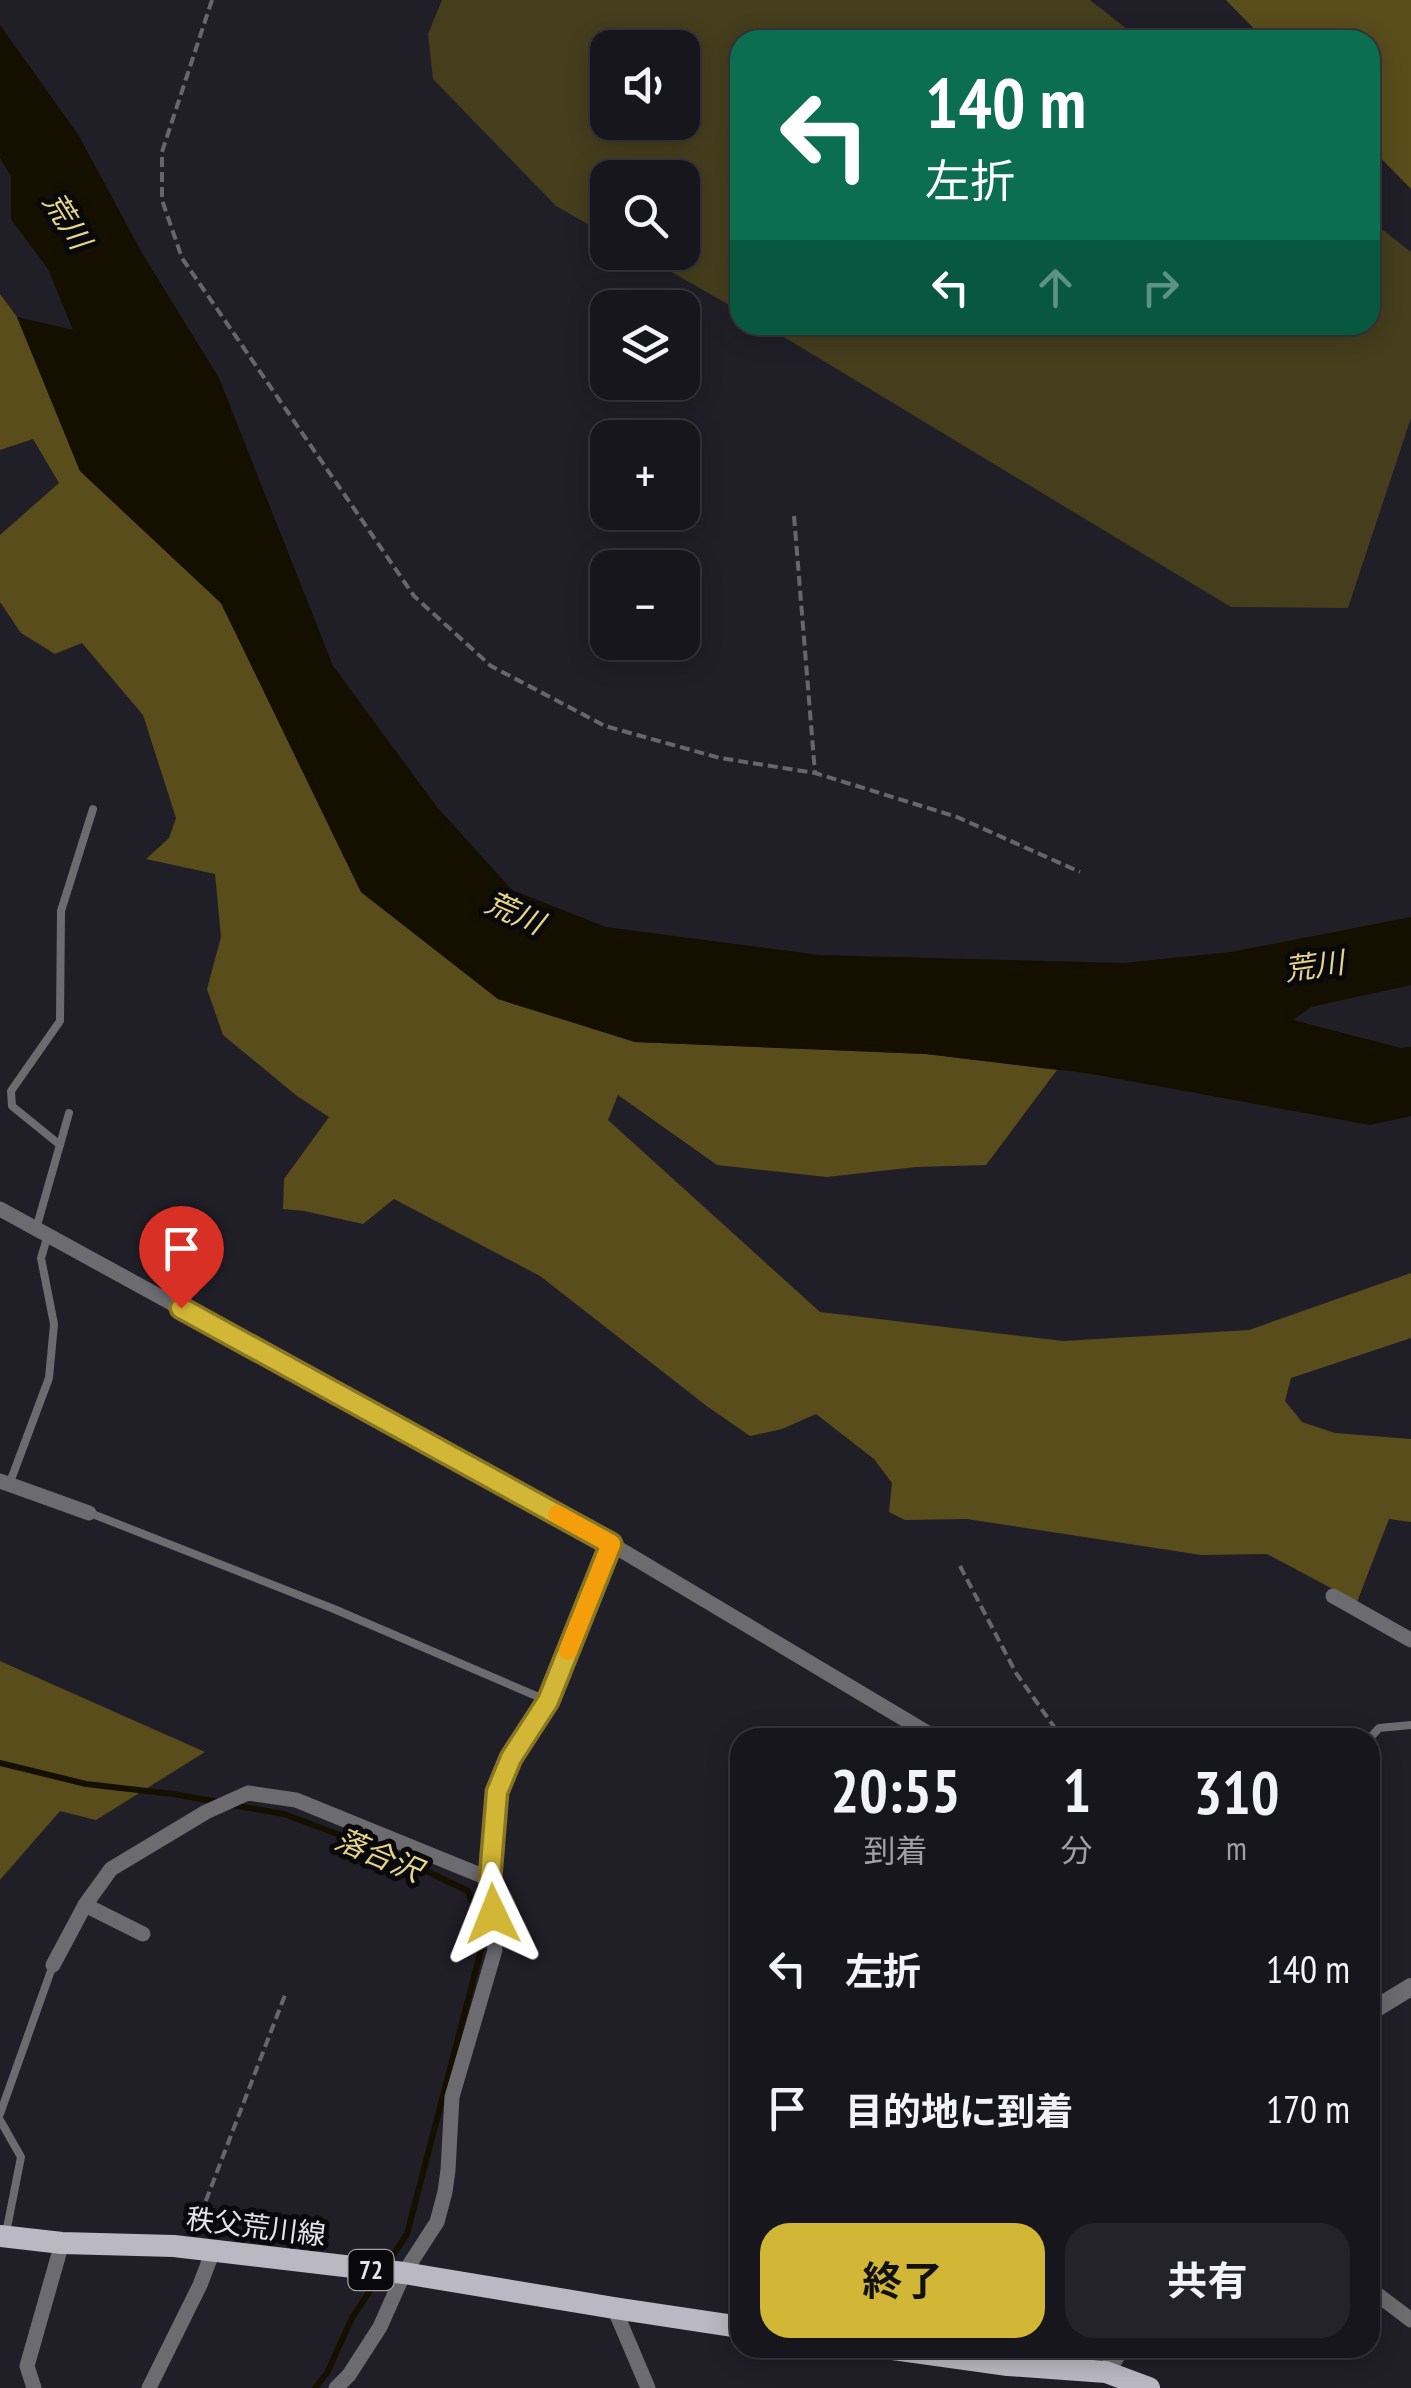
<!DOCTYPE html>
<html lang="ja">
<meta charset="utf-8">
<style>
body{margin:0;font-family:"PT Sans Narrow","Noto Sans JP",sans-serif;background:#25232a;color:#f1f3f6;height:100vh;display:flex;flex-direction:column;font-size:38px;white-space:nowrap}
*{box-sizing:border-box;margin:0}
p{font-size:32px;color:#9f9fa4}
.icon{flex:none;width:55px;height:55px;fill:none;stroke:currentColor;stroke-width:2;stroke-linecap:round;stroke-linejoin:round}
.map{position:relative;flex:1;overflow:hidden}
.drawer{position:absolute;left:730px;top:1728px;width:650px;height:630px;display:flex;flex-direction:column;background:#18161d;border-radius:30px;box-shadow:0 5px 25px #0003,0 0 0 2px #36353b}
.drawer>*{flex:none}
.banner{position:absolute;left:730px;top:30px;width:650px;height:305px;border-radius:30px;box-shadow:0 5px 25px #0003,0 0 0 2px #36353b;background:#0b6e4f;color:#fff;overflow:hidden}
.buttons{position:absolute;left:590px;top:30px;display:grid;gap:20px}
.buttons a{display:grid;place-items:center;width:110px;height:110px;border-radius:20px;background:#18161d;box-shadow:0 5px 25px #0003,0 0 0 2px #36353b;font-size:50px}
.pin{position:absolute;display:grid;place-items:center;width:85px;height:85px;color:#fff;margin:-102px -42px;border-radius:50% 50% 50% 0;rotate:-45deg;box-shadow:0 0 10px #0007}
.pin .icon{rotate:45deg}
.me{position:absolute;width:110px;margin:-55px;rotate:358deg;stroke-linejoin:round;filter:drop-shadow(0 0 8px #0008)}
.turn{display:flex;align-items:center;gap:35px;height:210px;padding:0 30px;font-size:45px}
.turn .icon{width:130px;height:130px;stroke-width:2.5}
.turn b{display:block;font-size:70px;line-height:85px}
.lanes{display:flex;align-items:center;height:95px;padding:0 30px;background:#0003;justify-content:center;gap:50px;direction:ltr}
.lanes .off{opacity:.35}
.eta{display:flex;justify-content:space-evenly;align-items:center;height:170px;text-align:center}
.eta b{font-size:60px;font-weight:700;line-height:70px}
.action{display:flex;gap:20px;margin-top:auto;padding:20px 30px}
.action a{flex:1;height:115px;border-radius:30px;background:#d2b635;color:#111;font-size:40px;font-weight:700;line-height:115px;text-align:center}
.action a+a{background:#25232a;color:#f1f3f6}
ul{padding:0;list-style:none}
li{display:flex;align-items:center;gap:30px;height:140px;padding:0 30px}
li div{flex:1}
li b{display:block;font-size:38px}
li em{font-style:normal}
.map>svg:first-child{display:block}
.green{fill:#453e1d;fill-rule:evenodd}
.forest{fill:#594d1c}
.water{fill:#150f00}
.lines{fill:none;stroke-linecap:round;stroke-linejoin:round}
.stream{stroke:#150f00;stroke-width:6}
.path{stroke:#67666e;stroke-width:4;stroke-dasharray:10 5;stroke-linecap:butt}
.service{stroke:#6c6b70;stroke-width:8}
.minor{stroke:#6c6b70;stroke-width:15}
.tertiary{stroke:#6c6b70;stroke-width:18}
.primary{stroke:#bab8c2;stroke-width:22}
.route-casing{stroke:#887622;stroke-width:25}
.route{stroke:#d2b635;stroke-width:18}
.slow{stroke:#f59e0b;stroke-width:18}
.labels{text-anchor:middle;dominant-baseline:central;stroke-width:10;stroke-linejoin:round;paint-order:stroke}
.shield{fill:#09090d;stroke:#a2a2a8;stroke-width:2.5}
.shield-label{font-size:25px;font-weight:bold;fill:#e4e4ea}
.street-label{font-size:28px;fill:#e4e4ea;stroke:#09090d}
.water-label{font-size:30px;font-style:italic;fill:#e6d487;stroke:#09090d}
</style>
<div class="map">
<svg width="1411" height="2388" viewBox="0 0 1411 2388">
<rect width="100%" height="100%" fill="#201e27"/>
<g class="green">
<path d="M442,0H1090L1141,40H740V311L638,253L682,252V178H608L607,235L556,206L433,79L428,34ZM608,48H682V122H608Z"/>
<polygon points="1370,220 1411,252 1411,418 1348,608 1231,607 764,325 1370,325"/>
</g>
<g class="forest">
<polygon points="1226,0 1411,0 1411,189 1370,147 1370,40 1265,40"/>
<polygon points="0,294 17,317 80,471 221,603 361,892 498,999 635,1042 926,1054 1057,1070 986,1165 916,1167 827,1177 717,1165 618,1095 608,1120 820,1312 1063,1341 1249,1330 1411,1273 1411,1338 1291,1378 1285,1401 1302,1422 1335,1433 1411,1439 1411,1522 1389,1519 1357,1602 1267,1554 1201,1555 967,1519 905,1520 889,1512 892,1483 874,1459 816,1414 782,1429 750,1436 708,1407 540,1276 394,1199 363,1224 304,1211 283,1209 284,1179 329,1117 297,1096 223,1035 207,989 221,937 215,874 146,859 169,838 176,818 143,715 82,643 55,654 21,633 0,602 0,535 59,483 33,439 0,450"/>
<polygon points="0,1661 205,1752 96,1820 60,1811 0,1880"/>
</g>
<polygon class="water" points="0,25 79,136 142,253 219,378 333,666 437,807 512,890 606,927 820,955 1123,963 1231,952 1411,917 1411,985 1311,1007 1293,1020 1401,1048 1411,1047 1411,1116 1370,1125 1086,1073 926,1054 635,1042 498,999 361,892 221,603 80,471 17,317 73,330 48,269 11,219 11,176 0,158"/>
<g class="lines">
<g class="stream">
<polyline points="0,1763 86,1784 173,1794 220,1802"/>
<polyline points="232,1805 284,1814 393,1855 468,1891 485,1935 407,2234 386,2266"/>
<polyline points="315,2388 327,2373 352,2318 379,2277"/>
</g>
<g class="path">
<polyline points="212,0 162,152 162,200 182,258 414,596 491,666 605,726 720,758 815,773 957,817 1080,872"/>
<polyline points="794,516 815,773"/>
<polyline points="960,1566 1016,1673 1062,1738"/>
<polyline points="195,2229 285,1995"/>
</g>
<g class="service">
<polyline points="60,1145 12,1106 11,1091 60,1021 61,911 93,809"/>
<polyline points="36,1229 69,1113"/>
<polyline points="9,1485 49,1378 54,1324 41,1258 48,1235"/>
<polyline points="90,1513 334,1609 548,1701"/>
<polyline points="1370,1738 1379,1728 1411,1725"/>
<polyline points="0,2114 53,1965"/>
<polyline points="0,2120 21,2157 6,2233"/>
</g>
<g class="minor">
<polyline points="0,1209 611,1544 936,1738"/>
<polyline points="0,1481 89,1513"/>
<polyline points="1333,1596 1411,1640"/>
<polyline points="85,1905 143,1934"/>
<polyline points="53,1965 85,1905 111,1869 206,1812 248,1793 296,1800 490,1879"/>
<polyline points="1370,2289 1411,2320"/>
<polyline points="614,2308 648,2388"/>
<polyline points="34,2388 27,2366 62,2243"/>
<polyline points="149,2388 200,2285 213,2251"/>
<polyline points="336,2388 349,2375 380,2327 404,2273 437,2222 445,2192 448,2170 452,2097 495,1950 490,1879 497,1791 511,1758 548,1701 611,1544"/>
</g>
<g class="tertiary">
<polyline points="1370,2012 1411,1987"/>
<polyline points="1106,2372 1121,2348"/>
</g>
<g class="primary">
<polyline points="0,2236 62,2243 174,2246 404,2273 614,2308 740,2327"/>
<polyline points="886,2348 1008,2365 1106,2372 1149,2388"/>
</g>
</g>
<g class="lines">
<g class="route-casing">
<polyline id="route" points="181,1308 611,1544 548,1701 511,1758 497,1792 490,1878 493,1914"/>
</g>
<use href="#route" class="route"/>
<polyline class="slow" points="557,1514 611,1544 568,1651"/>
</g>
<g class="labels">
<rect class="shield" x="348.5" y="2250" width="45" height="40" rx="8"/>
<g class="shield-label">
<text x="371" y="2270">72</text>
</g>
<g class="street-label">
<text transform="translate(256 2226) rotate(7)">秩父荒川線</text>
</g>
<g class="water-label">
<text transform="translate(68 220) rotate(58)">荒川</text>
<text transform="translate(515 912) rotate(24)">荒川</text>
<text transform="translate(1314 965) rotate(-8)">荒川</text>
<text transform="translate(379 1854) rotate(23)">落合沢</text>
</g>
</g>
</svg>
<div class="buttons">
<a><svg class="icon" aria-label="sound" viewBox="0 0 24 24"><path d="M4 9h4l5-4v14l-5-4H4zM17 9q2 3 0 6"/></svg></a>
<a><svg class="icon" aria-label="search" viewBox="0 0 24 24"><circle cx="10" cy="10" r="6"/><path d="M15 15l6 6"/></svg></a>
<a><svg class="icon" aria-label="layers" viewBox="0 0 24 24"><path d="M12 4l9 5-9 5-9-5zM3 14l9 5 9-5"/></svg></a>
<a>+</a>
<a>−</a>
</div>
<div class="pin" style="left:181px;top:1308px;background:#d93025"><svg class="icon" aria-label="arrive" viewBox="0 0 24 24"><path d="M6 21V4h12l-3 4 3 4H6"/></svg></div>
<svg class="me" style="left:493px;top:1914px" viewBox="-20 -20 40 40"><path d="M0-17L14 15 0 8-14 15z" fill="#d2b635" stroke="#fff" stroke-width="4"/></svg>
<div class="banner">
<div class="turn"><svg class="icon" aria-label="left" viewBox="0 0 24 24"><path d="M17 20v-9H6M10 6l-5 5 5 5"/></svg><div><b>140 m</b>左折</div></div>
<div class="lanes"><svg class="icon" aria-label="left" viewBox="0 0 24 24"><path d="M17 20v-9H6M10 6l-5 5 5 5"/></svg><svg class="icon off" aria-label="ahead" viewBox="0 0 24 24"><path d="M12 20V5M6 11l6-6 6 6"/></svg><svg class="icon off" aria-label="right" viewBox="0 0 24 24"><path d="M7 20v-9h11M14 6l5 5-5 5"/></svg></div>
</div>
<section class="drawer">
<div class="eta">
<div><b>20:55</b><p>到着</p></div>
<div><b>1</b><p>分</p></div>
<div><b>310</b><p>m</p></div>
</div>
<ul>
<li><svg class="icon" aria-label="left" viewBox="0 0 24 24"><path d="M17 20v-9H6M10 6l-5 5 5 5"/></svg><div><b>左折</b></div><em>140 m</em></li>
<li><svg class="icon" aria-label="arrive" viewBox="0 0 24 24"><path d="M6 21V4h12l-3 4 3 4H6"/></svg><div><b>目的地に到着</b></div><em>170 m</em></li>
</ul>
<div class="action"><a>終了</a><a>共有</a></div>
</section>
</div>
